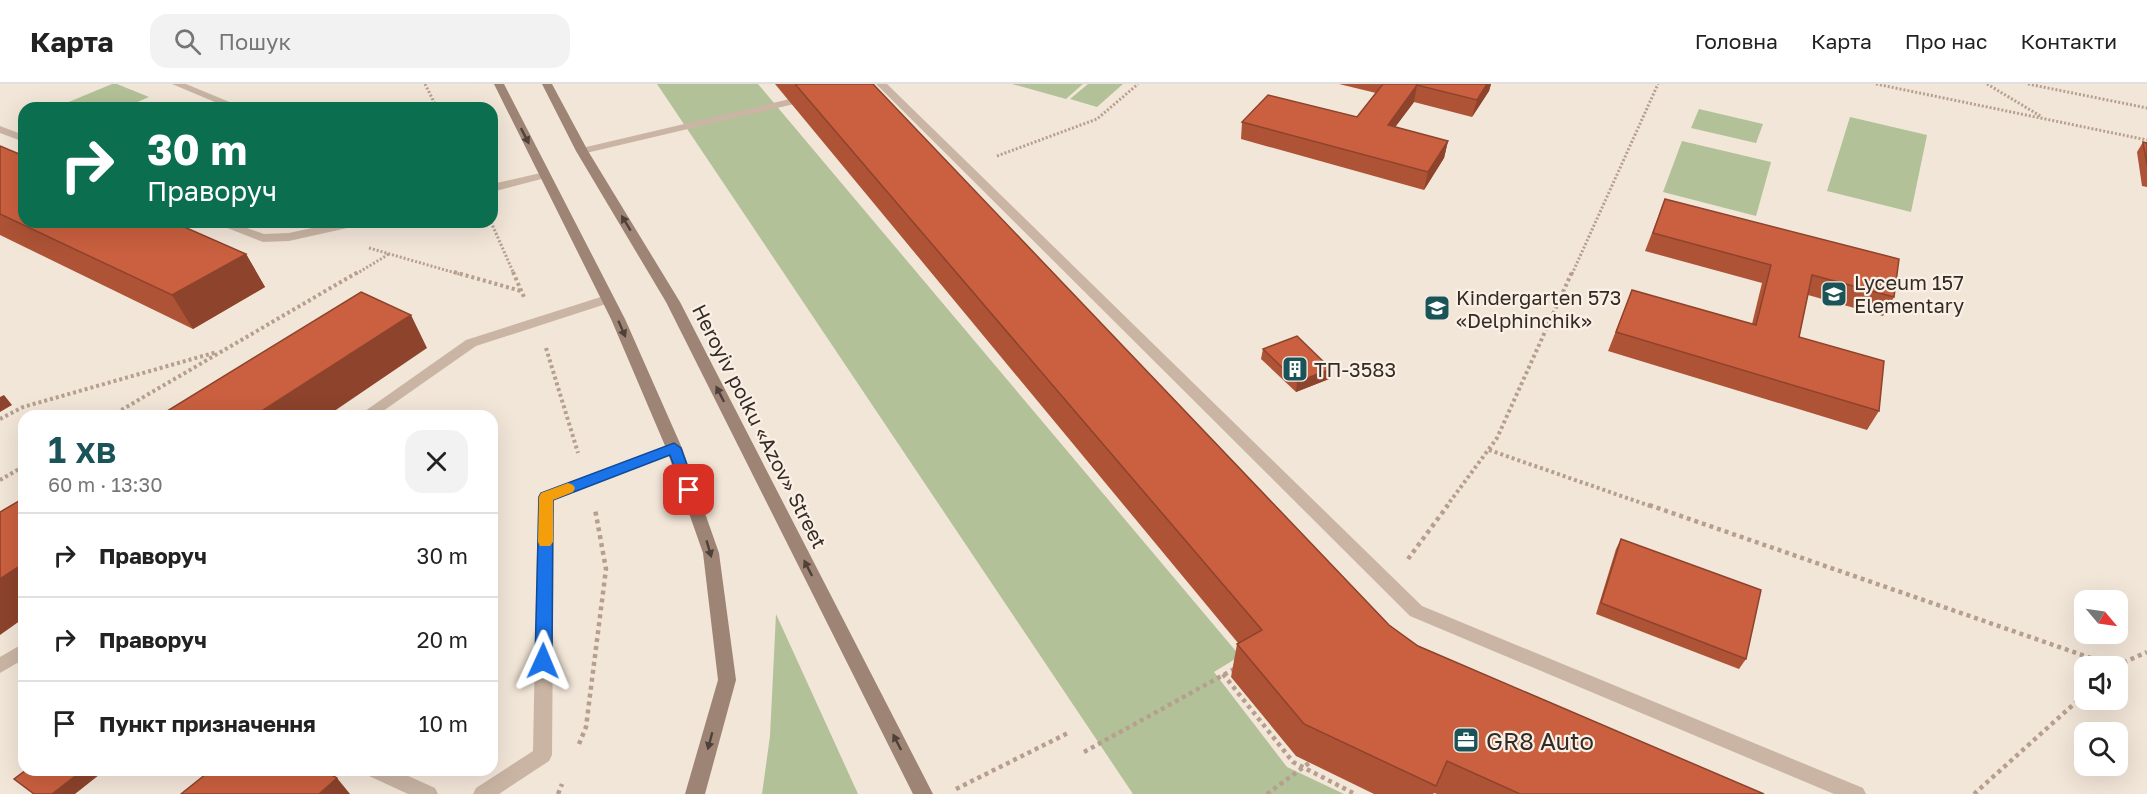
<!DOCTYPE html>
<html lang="uk">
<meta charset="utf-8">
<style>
body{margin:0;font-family:"Golos Text",sans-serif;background:#f2f2f2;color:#222;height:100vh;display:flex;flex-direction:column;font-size:22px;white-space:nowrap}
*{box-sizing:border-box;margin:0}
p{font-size:20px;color:#767676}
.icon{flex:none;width:33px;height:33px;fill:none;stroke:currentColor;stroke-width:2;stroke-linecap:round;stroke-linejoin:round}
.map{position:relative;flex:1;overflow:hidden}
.drawer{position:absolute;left:18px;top:326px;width:480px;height:366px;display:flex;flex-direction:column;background:#fff;border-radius:18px;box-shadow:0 6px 24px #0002}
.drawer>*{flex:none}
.banner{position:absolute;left:18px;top:18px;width:480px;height:126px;border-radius:18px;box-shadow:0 6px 24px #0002;background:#0b6e4f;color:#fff;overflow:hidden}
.needle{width:39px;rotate:119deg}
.tools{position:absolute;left:2074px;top:506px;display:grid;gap:12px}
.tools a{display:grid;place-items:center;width:54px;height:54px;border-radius:12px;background:#fff;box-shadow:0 6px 24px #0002;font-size:30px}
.pin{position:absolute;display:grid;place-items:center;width:51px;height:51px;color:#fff;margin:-26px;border-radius:12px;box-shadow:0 3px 9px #0006}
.me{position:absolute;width:66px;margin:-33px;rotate:1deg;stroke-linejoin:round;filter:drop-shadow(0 0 4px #0008)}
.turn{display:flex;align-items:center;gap:21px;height:126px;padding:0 30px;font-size:27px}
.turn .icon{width:78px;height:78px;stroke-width:2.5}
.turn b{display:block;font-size:42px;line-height:51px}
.round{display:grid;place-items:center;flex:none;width:63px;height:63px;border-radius:18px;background:#f2f2f2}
.overview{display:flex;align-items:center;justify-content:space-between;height:102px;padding:0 30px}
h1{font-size:36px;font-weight:600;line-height:45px;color:#1b5458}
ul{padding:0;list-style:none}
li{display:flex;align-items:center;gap:18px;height:84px;padding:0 30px;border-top:2px solid #e0e0e0}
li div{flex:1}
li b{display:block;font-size:22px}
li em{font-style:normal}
header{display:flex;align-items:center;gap:36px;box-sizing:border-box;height:84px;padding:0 30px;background:#fff;border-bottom:2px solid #e0e0e0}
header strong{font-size:28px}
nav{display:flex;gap:33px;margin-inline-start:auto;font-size:21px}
.search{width:420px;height:54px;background:#f2f2f2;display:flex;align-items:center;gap:15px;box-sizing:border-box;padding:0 21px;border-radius:18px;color:#767676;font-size:22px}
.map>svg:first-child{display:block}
.green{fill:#b3c198}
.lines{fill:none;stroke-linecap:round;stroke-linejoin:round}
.path-far2{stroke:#b69f8e;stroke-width:3;stroke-dasharray:2 2;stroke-linecap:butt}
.path-far1{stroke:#b69f8e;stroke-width:4;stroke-dasharray:3 3;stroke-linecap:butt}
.path{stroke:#b69f8e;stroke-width:4.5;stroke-dasharray:4 4;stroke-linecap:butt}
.lane{fill:#cab5a4;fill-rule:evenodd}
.secondary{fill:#9e8475;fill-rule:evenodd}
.wall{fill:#ae5336}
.shaded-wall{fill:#8d432c}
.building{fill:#ca603f;stroke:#8d432c;stroke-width:1.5}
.oneway{fill:#4f413a}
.route{fill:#1a73e8;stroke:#114b97;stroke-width:1.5}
.slow{fill:#f59e0b}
.labels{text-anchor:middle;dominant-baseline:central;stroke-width:4.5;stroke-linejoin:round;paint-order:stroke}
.poi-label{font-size:20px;fill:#352b26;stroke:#faf0e5;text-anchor:start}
.street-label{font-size:20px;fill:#352b26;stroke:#faf0e5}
.near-poi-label{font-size:24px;fill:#352b26;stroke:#faf0e5;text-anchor:start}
</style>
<header>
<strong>Карта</strong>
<div class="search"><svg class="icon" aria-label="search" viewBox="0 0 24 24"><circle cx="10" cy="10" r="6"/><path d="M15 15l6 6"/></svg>Пошук</div>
<nav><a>Головна</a><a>Карта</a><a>Про нас</a><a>Контакти</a></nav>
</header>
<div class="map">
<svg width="2147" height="710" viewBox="0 0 2147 710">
<rect width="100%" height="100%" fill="#f2e6d8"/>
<g class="green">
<polygon points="112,0 117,0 149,13 124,24 59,22"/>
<polygon points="657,0 758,0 1240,572 1214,588 1287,683 1344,710 1133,710"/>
<polygon points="1012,0 1083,0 1066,15"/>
<polygon points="1088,0 1123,0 1097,23 1070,15"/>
<polygon points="1699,25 1763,40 1756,59 1691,44"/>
<polygon points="1850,33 1927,51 1911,128 1827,107"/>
<polygon points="1682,57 1771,78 1756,132 1663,108"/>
<polygon points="776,530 858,710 762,710 770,652"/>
</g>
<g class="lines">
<g class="path-far2">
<polyline points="425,0 437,24"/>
<polyline points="1876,0 2147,56"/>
<polyline points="1987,0 2042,33"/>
<polyline points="2028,0 2147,24"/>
<polyline points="997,72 1097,35 1138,0"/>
<polyline points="491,138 514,190"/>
<polyline points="369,164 459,190"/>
<polyline points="356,190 389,170"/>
<polyline points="1572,190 1658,0"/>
</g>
<g class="path-far1">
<polyline points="454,188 521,207"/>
<polyline points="513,188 524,213"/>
<polyline points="546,264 578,369"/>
<polyline points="111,332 358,188"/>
<polyline points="0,335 23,323 217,268"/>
<polyline points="1489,366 1653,423"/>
<polyline points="0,396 24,382"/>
<polyline points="1446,423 1497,354 1572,188"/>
</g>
<g class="path">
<polyline points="1649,421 2114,582"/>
<polyline points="1408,475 1448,421"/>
<polyline points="2116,582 2147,568"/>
<polyline points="1223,590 1293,678 1355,710"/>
<polyline points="579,660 586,643 606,485 595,425"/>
<polyline points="1084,668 1236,584"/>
<polyline points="956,705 1070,648"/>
<polyline points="558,710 562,700"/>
<polyline points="1267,710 1309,679"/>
<polyline points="1974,710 2085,610"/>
</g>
<g class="lane">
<polygon points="172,0 186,0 244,24 229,24"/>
<polygon points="876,0 887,0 1422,522 1863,704 1866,710 1834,710 1410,532"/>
<polygon points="790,15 794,16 794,20 582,70 576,67 582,64"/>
<polygon points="0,42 24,51 24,58 0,49"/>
<polygon points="545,88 549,89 549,93 492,108 492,100"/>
<polygon points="212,138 230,138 264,150 289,149 340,138 363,138 361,141 289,157 263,158"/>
<polygon points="607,211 614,215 612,218 476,262 376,332 358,332 466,256"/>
<polygon points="674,359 679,360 682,364 679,368 554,416 552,671 549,677 499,710 473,710 476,704 533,667 538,413 540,409"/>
<polygon points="24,559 24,575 0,589 0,573"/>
<polygon points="366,686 395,686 435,704 438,710 408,710 369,692"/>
</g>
<g class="secondary">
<polygon points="494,0 504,0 625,235 682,364 719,469 736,596 705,710 685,710 718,596 703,469 666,364 611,235"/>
<polygon points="542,0 552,0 588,67 680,218 933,710 913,710 666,218 576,67"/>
</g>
</g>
<g class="wall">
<polygon points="775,0 873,0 1389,541 1418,562 1764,710 1437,710 1434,709 1433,710 1374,710 1296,672 1231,593 1237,560 1238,559"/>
<polygon points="1339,0 1491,0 1489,7 1472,33 1414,18 1395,43 1448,57 1444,74 1424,106 1241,55 1242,38 1357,33 1376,9"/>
<polygon points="2143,58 2147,59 2147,103 2142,102 2137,68"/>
<polygon points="0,62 246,170 265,203 193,245 0,151"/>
<polygon points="1665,115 1894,213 1883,232 1808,211 1799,253 1879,327 1867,346 1608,267 1632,206 1752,240 1762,199 1645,167"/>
<polygon points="1263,265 1331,285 1329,295 1296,308 1261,275"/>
<polygon points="1621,455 1746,575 1739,585 1596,530 1616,465"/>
</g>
<g class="shaded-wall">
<polygon points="1487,0 1491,0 1489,7 1472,33 1477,16"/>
<polygon points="1417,1 1414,18 1384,58 1388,41"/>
<polygon points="1448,57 1444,74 1424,106 1428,88"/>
<polygon points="246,170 265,203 193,245 172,211"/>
<polygon points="411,231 427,264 327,332 254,332"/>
<polygon points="1331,285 1329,295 1296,308 1297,298"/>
<polygon points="4,311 12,321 0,328 0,313"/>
<polygon points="24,479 24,534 0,551 0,495"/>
<polygon points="83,686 102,686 104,687 75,710 52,710"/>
<polygon points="337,694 350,710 319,710"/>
</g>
<g class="building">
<polygon points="795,0 873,0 1389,541 1418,562 1764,710 1520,710 1447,677 1436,702 1304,640 1237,560 1262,546"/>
<polygon points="1383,0 1487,0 1477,16 1417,1 1388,41 1448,57 1428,88 1242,38 1268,11 1357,33"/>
<polygon points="2143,58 2147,59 2147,81"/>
<polygon points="0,62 24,72 24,138 173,138 246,170 172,211 0,130"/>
<polygon points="1665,115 1899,175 1894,213 1812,191 1799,253 1884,277 1879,327 1616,248 1632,206 1756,241 1771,181 1653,149"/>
<polygon points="361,208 411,231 254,332 159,332"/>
<polygon points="1297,252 1331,285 1297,298 1263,265"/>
<polygon points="24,414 24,479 0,495 0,428"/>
<polygon points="1621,455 1761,506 1746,575 1601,519"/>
<polygon points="26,686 83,686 52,710 34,710 14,695"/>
<polygon points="211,686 324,686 337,694 319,710 181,710"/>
</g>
<defs><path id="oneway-solid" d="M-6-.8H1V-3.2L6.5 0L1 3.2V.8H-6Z" transform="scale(1.5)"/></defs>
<g class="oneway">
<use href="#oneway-solid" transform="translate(525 52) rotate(63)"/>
<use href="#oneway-solid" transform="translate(626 139) rotate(-121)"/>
<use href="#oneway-solid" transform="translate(622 245) rotate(66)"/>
<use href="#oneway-solid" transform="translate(720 310) rotate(-117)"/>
<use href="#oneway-solid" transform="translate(709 465) rotate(74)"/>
<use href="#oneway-solid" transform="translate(808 484) rotate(-117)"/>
<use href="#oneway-solid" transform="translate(710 657) rotate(105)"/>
<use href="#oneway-solid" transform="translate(897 658) rotate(-117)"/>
</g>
<polygon class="route" points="674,359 681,364 696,406 694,410 684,410 670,371 553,416 552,577 549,582 543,584 538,582 535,577 539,413 541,409"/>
<polygon class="slow" points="568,399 573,401 575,404 573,408 553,416 553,458 550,462 540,462 538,458 539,413 541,409"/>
<defs>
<g id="school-square" transform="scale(1.35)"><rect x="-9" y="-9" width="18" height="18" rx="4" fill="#1b5458" stroke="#faf0e5"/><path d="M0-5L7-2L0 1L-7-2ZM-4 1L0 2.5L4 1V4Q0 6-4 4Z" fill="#fff"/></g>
<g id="building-square" transform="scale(1.35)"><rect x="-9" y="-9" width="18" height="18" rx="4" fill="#1b5458" stroke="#faf0e5"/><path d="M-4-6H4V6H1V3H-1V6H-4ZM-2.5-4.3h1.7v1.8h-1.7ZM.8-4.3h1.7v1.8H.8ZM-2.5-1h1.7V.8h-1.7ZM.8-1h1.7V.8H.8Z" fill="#fff"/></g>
<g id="office-square" transform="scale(1.35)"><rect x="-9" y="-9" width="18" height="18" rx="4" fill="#1b5458" stroke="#faf0e5"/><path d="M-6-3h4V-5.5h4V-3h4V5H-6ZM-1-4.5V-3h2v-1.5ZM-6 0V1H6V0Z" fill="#fff"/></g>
</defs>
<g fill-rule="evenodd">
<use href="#school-square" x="1834" y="210"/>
<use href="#school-square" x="1437" y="224"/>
<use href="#building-square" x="1295" y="285"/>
<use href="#office-square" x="1466" y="656"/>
</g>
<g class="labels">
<g class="poi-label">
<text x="1854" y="198">Lyceum 157<tspan x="1854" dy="23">Elementary</tspan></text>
<text x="1456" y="213">Kindergarten 573<tspan x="1456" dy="23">«Delphinchik»</tspan></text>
<text x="1314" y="285">ТП-3583</text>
</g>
<g class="street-label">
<text transform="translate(760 342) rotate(63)">Heroyiv polku «Azov» Street</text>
</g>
<g class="near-poi-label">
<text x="1486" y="656">GR8 Auto</text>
</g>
</g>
</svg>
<div class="tools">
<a><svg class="needle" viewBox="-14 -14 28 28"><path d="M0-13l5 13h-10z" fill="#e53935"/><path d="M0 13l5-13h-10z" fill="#767676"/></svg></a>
<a><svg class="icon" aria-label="sound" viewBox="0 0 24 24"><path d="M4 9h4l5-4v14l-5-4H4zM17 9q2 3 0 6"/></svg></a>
<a><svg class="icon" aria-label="search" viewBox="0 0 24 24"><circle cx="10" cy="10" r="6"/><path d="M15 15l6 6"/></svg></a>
</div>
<div class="pin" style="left:689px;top:406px;background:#d93025"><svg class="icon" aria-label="arrive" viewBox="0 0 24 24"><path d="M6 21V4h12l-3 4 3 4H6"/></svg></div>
<svg class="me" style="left:543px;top:577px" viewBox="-20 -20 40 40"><path d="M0-17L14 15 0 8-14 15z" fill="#1a73e8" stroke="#fff" stroke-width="4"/></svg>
<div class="banner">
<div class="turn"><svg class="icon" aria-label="right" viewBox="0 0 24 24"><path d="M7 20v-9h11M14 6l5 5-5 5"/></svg><div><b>30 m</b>Праворуч</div></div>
</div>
<section class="drawer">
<div class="overview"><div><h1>1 хв</h1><p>60 m · 13:30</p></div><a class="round"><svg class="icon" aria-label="close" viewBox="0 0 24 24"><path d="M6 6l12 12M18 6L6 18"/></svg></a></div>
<ul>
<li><svg class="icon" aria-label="right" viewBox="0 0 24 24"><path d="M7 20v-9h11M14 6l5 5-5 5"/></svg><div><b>Праворуч</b></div><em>30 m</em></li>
<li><svg class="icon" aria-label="right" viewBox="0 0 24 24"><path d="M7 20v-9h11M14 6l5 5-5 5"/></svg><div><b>Праворуч</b></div><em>20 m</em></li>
<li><svg class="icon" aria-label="arrive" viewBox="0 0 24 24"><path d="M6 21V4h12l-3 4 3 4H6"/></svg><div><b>Пункт призначення</b></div><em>10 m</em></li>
</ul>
</section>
</div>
